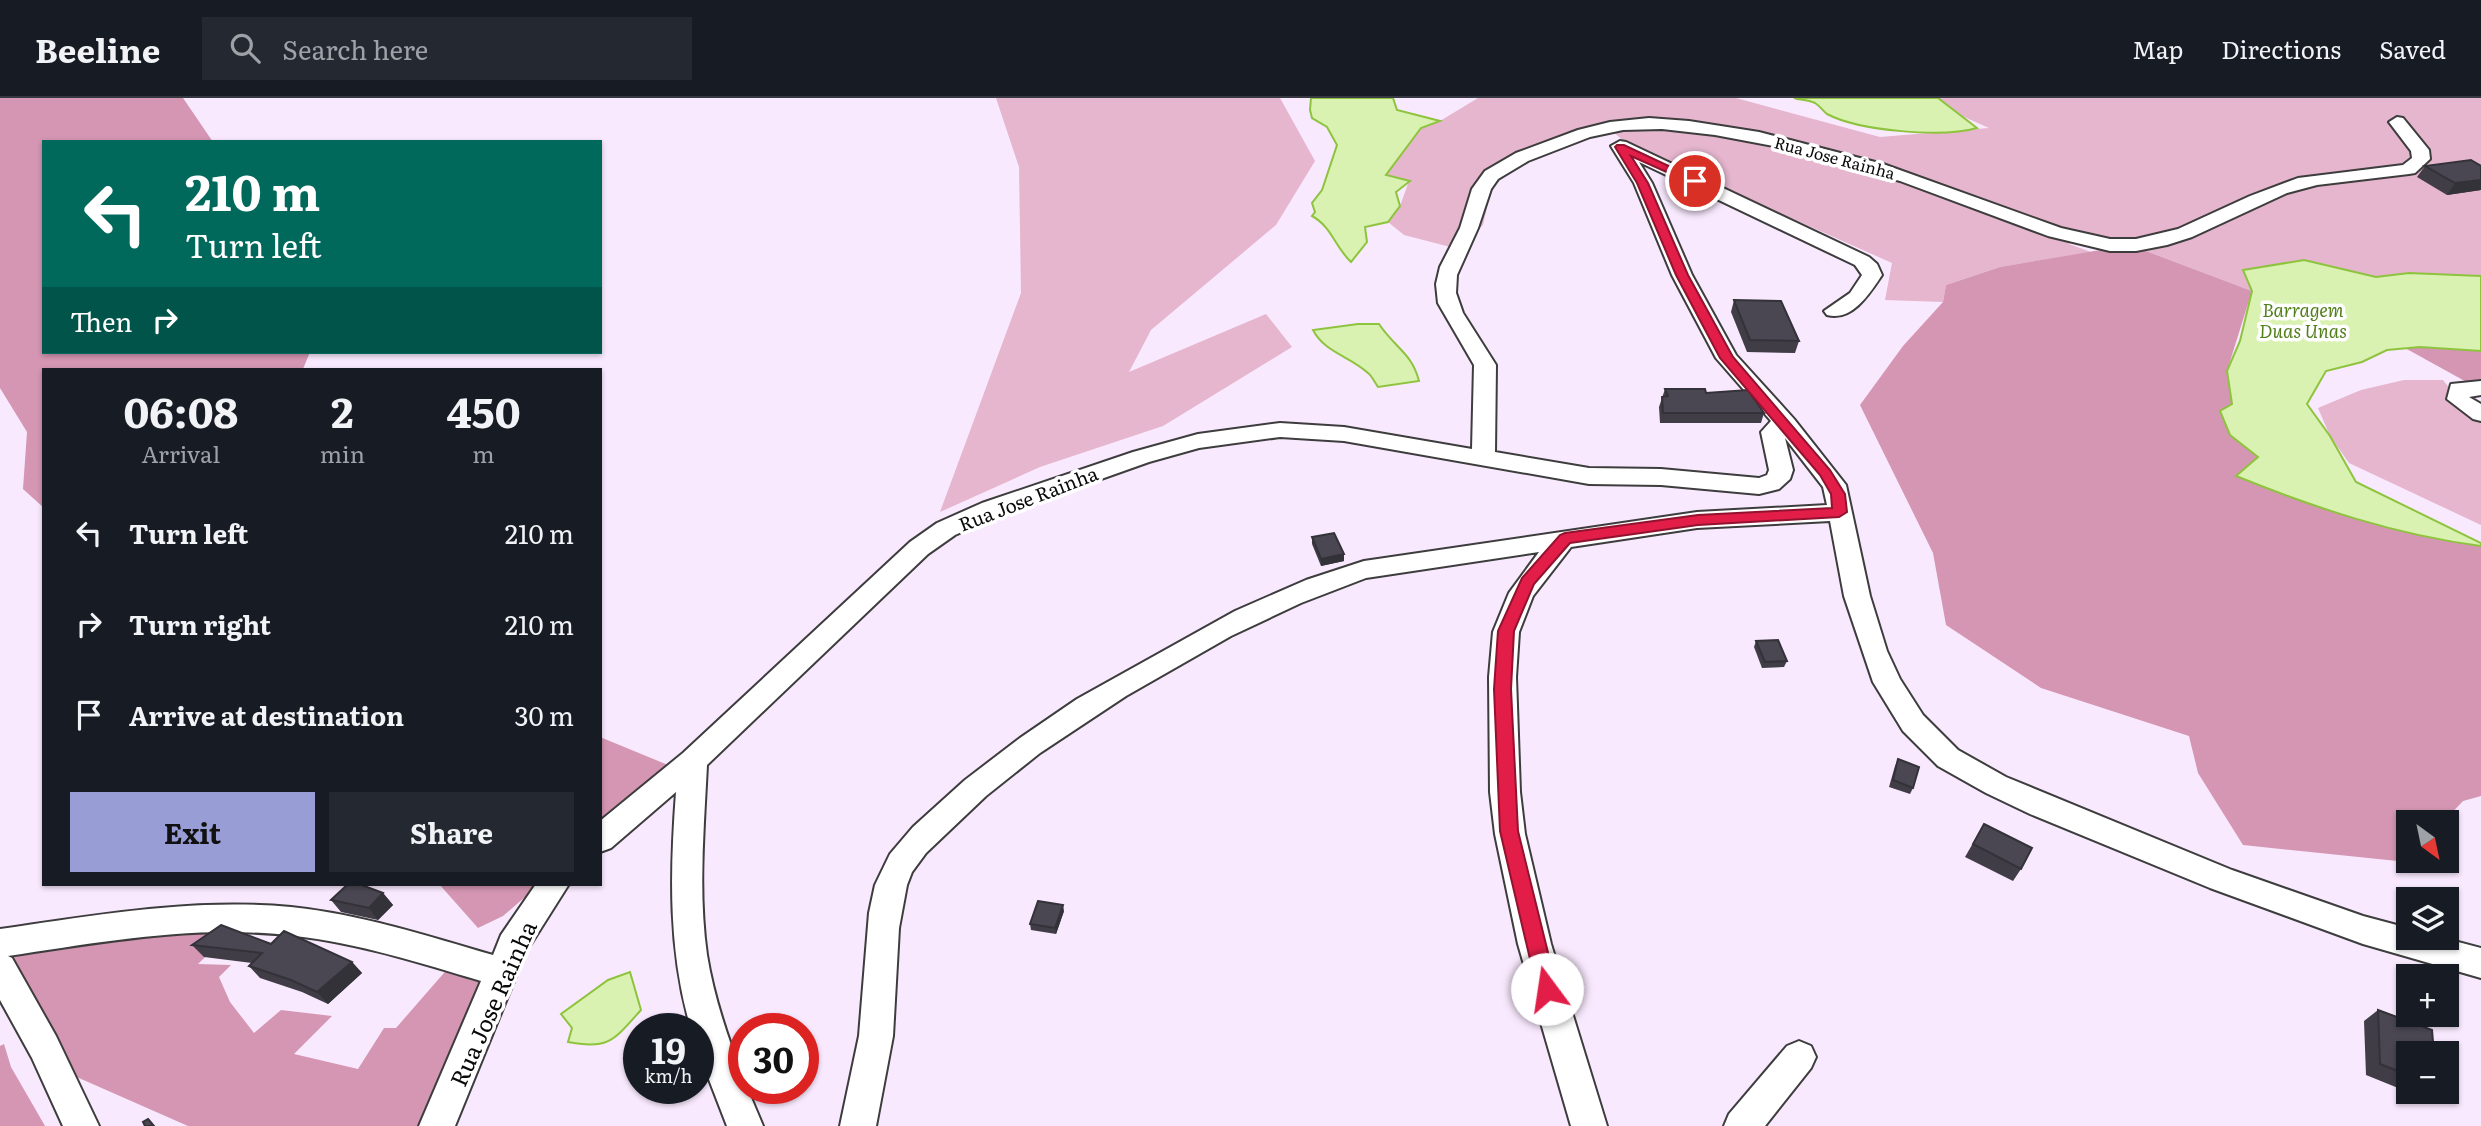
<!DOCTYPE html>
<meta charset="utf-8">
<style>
body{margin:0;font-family:Literata,serif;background:#242831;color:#f1f3f6;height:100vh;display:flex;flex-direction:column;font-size:26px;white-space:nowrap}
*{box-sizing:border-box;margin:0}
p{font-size:23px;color:#9ea1a6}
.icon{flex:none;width:38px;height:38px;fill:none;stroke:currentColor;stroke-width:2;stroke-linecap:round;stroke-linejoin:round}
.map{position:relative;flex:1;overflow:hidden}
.side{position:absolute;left:42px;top:270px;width:560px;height:518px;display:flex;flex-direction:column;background:#171b24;border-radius:0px;box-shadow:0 2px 5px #0004}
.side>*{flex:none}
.hud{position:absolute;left:42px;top:42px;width:560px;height:214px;border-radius:0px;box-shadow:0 2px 5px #0004;background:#00695c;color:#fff;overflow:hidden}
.needle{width:46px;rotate:147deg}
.tools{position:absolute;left:2396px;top:712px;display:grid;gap:14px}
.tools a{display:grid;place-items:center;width:63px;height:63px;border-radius:0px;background:#171b24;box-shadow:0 2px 5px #0004;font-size:35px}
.speed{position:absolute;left:623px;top:915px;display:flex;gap:14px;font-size:35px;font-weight:700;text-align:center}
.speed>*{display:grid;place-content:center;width:91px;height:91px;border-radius:50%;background:#171b24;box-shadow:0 2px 5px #0004;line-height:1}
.speed small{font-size:18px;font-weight:400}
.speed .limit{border:10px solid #d22;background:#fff;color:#111}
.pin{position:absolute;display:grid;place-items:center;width:60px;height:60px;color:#fff;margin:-30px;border:4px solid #fff;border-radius:50%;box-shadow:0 2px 7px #0007}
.me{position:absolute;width:77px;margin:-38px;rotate:346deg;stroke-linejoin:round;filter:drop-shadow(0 0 5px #0008)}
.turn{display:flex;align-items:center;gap:24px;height:147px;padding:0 28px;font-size:32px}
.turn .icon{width:91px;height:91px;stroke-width:2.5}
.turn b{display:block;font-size:49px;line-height:60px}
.then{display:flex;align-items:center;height:66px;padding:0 28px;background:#0003;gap:14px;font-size:26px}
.eta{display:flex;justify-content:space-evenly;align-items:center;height:119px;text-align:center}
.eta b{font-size:42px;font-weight:700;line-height:49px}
.primary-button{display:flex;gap:14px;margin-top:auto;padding:14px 28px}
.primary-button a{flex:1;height:80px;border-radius:0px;background:#999dd6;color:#111;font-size:28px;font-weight:700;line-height:80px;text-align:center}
.primary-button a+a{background:#242831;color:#f1f3f6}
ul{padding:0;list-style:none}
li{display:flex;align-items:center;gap:21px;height:91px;padding:0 28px}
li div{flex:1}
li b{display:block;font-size:26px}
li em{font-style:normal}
header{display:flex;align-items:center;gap:42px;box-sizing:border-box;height:98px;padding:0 35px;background:#171b24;border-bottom:2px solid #363941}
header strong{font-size:33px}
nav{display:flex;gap:38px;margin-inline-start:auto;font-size:24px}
.search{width:490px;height:63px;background:#242831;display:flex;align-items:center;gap:18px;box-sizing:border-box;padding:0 24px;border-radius:0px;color:#9ea1a6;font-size:26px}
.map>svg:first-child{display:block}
.green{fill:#e5b6ce}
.forest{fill:#d496b2}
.water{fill:#d9f1b1;stroke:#8ec33e;stroke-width:2}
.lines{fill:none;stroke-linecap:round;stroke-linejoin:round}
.street-casing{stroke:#3d3d3d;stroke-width:4}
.street{fill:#fff;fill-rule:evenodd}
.wall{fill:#403d47}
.shaded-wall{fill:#343239}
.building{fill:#4b4752;stroke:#343239;stroke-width:2}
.route{fill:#e11d48;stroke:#92132f;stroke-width:2}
.labels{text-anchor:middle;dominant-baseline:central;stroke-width:7;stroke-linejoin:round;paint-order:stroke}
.far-street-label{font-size:16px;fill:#0a0a0a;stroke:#fff}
.far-water-label{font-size:18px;font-style:italic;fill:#537f1c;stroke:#fff}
.street-label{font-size:19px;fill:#0a0a0a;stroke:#fff}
.near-street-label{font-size:23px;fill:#0a0a0a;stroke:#fff}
</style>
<header>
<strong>Beeline</strong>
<div class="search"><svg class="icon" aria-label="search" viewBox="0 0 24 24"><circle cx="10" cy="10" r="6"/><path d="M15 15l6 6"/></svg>Search here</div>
<nav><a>Map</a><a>Directions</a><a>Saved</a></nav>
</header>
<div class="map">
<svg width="2481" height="1028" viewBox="0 0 2481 1028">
<rect width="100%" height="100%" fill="#f9e9fe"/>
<g class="green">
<polygon points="996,0 1280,0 1315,63 1276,127 1151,232 1129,274 1266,216 1292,249 1163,328 1040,369 940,414 1021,195 1019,69"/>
<polygon points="1478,0 1736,0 1880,39 1989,30 1962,18 1938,0 2481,0 2481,178 2409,175 2376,179 2304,162 2252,193 2130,147 2072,141 2069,146 2091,154 2000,169 1946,187 1943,204 1885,202 1892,165 1629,48 1608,29 1590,33 1555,53 1495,74 1483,127 1458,151 1404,137 1388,124 1400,108 1409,83 1386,78 1421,30 1440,23"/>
<polygon points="2404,282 2443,282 2458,301 2481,315 2481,427 2349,365 2330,338 2318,310 2361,292"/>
</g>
<g class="forest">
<polygon points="0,0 183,0 213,44 44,44 44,254 310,254 303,271 44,271 44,410 23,391 27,334 0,290"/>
<path d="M2130,147L2252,193L2227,273L2232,306L2230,337L2258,359L2237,378C2316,410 2396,437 2481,448V698L2463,703L2443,724H2408L2407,764L2243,747L2198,675L2189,638L2041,590L1946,527L1933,455L1860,307L1903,248L1943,204L1946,187L2000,169Z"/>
<polygon points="2460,249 2481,253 2481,292 2405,250"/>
<polygon points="600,639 668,667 600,730"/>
<polygon points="439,786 540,786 503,818 478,830"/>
<polygon points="202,829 231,834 198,866 231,867 219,879 230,904 254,935 281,912 332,918 294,956 358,971 384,930 396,930 450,868 492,879 424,1028 188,1028 63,973 1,851"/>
<polygon points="4,946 11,969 45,1028 0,1028 0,948"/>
</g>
<g class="water">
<path d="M1311,0H1393L1397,12L1440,23L1421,30L1386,77L1410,83L1396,94L1400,108L1388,124L1365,129L1367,144L1351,164C1335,149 1332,129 1312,118L1315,114L1312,105L1322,92L1337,47L1327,29L1312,20L1310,12Z"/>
<path d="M1794,0H1938L1977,30C1943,40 1859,33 1827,16C1823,13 1820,8 1815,5C1809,2 1800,2 1794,0Z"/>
<path d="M2304,162L2376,179L2409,175L2481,178V253L2420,249L2387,252L2362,264L2326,273L2307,306L2330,338L2356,384L2481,445V448C2396,437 2315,410 2236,378L2258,359L2230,337L2220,313L2232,306L2227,273L2240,243L2252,193L2243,172Z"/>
<path d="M1358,226H1379C1395,250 1412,255 1419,283L1378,289C1375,285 1372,278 1368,275C1350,258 1325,255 1313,232Z"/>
<path d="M630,874L641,912C614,942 609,952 568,944L572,930L561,916L608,882Z"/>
</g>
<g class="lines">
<g class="street-casing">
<g id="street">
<path d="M2397,19L2403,20L2429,52L2430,61L2415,75L2409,76L2317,87L2287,95L2192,139L2167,147L2136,153H2110L2048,138L1900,83L1789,51L1715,37L1662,31L1623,32L1590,39L1528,63L1498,81L1491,91L1478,130L1457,177L1456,195L1463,215L1496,267L1495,354L1589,370L1661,371L1759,380L1767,377L1769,372L1761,334L1771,323L1716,260L1672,177L1634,85L1611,48L1620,43L1626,44L1869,159L1877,166L1882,177C1870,195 1852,224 1827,217L1824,213L1850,195L1862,177L1855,167L1639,64L1652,85L1692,177L1736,257L1794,321L1846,387L1870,498L1887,553L1900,581L1923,617L1958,652L2006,679L2232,772L2363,818L2408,830V840H2443L2481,850V880L2363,846L2210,790L2030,716L1986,695L1938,668L1903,633L1873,584L1844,498L1830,423L1697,430L1571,449L1533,498L1519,534L1516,579L1520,694L1525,736L1551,846L1607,1028H1571L1518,846L1495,736L1490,694L1489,579L1493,534L1509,495L1539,454L1366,480L1301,505L1231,538L1126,598L1040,655L986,698L926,755L912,774L907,787L899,830L893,938L876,1028H840L859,938L869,815L875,787L890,756L913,729L965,682L1020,640L1077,601L1235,513L1306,482L1364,463L1697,414L1827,407L1823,389L1785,340L1793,372L1790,381L1779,391L1759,396L1661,387L1589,386L1344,343L1280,339L1199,350L1149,364L1000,417L955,437L928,456L707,667C704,730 698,794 707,857C714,900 728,941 744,981V990H747L763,1028H727L698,953V931H691C668,853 670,775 676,694L611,750L600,754V723L683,655L910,444L937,425L982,405L1133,354L1198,336L1280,325L1344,329L1472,351L1474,267L1438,205L1436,186L1440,169L1460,130L1472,91L1485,73L1516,55L1578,32L1610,24L1649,20L1689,23L1759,34L1883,66L2061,130L2110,141H2136L2178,131L2250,98L2298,80L2403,67L2412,60L2411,53L2389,24Z"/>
<polygon points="2481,283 2481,297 2469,299 2481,306 2481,323 2473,321 2447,301 2451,286"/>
<path d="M536,786H569L526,854L455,1028H419L481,883C420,865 358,845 295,838C198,826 103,844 8,858L12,860L56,938L99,1028H63L32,960L0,902V831C97,817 193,800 291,809C360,816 427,838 493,857L501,837Z"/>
<polygon points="1799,943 1811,948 1816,959 1811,970 1765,1028 1724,1028 1729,1016 1787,948"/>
</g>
</g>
<use href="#street" class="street"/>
</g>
<g class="wall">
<polygon points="2425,68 2481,68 2481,92 2447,97 2417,79"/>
<polygon points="1734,202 1799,243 1795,255 1747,254 1731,214"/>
<polygon points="1665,291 1706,295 1764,315 1761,325 1660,325 1659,309"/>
<polygon points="1312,439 1344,463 1321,468 1312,446"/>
<polygon points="1756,543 1787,563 1784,569 1762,570 1754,549"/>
<polygon points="1898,661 1913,690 1910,696 1889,689 1895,668"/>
<polygon points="1984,726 2021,771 2013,783 1965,759"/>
<polygon points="383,795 393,807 378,822 341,814 331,802"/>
<polygon points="1064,813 1056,836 1031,832 1030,826"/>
<polygon points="271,846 352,864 362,875 328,906 302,894 260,880 249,868 252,865 204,859 192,847"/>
<polygon points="2378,912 2408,956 2408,994 2366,977 2364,923"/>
<polygon points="2408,994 2428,994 2421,999"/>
</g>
<g class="shaded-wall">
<polygon points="2481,82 2481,92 2447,97 2455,85"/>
<polygon points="1344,456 1344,463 1321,468 1321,461"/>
<polygon points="383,795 393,807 378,822 369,810"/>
<polygon points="1063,807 1064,813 1056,836 1055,830"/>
<polygon points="352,864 362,875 328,906 317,894"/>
</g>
<g class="building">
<polygon points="2471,62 2481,68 2481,82 2455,85 2425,68"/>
<polygon points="1734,202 1781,203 1799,243 1750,242"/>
<polygon points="1665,291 1705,291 1706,295 1748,292 1764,315 1663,315 1662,299 1668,298"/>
<polygon points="1334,435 1344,456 1321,461 1312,439"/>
<polygon points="1778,542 1787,563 1765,564 1756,543"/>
<polygon points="1898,661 1919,669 1913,690 1893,682"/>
<polygon points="1984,726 2032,750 2021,771 1973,746"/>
<polygon points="348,786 359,786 383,795 369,810 331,802"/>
<polygon points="1038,803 1063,807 1055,830 1030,826"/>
<polygon points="221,827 271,846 284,833 352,864 317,894 291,882 249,868 262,855 192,847"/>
<polygon points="2378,912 2432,932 2434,956 2408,956 2408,977 2380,966"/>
<polygon points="148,1021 154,1028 145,1028 143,1024"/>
</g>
<polygon class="route" points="1617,47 1624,47 1701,83 1691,85 1631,58 1648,85 1688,177 1733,259 1830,372 1845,396 1847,414 1839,419 1698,427 1570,445 1534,486 1514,533 1511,591 1518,733 1557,891 1554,898 1547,900 1540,898 1537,891 1500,733 1494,591 1498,533 1522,480 1560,437 1565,435 1698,417 1832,410 1831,396 1820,377 1720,260 1676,177 1637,85 1615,49"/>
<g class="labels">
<g class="far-street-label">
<text transform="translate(1835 59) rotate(15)">Rua Jose Rainha</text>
</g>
<g class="far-water-label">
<text x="2303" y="211">Barragem<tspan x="2303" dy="21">Duas Unas</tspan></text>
</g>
<g class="street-label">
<text transform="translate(1028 400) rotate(-21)">Rua Jose Rainha</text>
</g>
<g class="near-street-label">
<text transform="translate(492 905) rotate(-66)">Rua Jose Rainha</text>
</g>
</g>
</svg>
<div class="tools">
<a><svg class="needle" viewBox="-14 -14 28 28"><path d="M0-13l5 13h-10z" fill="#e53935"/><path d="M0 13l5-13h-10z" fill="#9ea1a6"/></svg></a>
<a><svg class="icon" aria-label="layers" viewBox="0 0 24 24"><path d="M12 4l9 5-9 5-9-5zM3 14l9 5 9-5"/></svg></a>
<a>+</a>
<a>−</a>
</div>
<div class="speed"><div>19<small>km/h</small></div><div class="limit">30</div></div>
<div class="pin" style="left:1695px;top:83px;background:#d93025"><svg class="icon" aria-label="arrive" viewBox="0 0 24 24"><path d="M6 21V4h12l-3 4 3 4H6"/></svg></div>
<svg class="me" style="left:1547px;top:891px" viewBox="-20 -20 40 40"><circle r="19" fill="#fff"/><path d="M0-13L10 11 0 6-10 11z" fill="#e11d48"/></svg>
<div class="hud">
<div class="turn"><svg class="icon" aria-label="left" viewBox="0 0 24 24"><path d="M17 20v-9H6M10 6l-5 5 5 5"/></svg><div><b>210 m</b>Turn left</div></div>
<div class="then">Then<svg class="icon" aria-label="right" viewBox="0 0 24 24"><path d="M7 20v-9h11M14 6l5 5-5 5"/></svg></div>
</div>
<section class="side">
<div class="eta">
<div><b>06:08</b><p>Arrival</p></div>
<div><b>2</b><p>min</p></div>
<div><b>450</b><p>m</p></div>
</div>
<ul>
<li><svg class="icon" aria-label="left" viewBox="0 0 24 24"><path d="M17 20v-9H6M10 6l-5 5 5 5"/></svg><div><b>Turn left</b></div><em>210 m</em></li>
<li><svg class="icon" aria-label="right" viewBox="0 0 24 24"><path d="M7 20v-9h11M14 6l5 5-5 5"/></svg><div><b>Turn right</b></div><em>210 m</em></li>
<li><svg class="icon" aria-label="arrive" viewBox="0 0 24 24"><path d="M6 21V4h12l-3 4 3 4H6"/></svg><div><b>Arrive at destination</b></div><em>30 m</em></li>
</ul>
<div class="primary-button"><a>Exit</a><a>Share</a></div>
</section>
</div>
